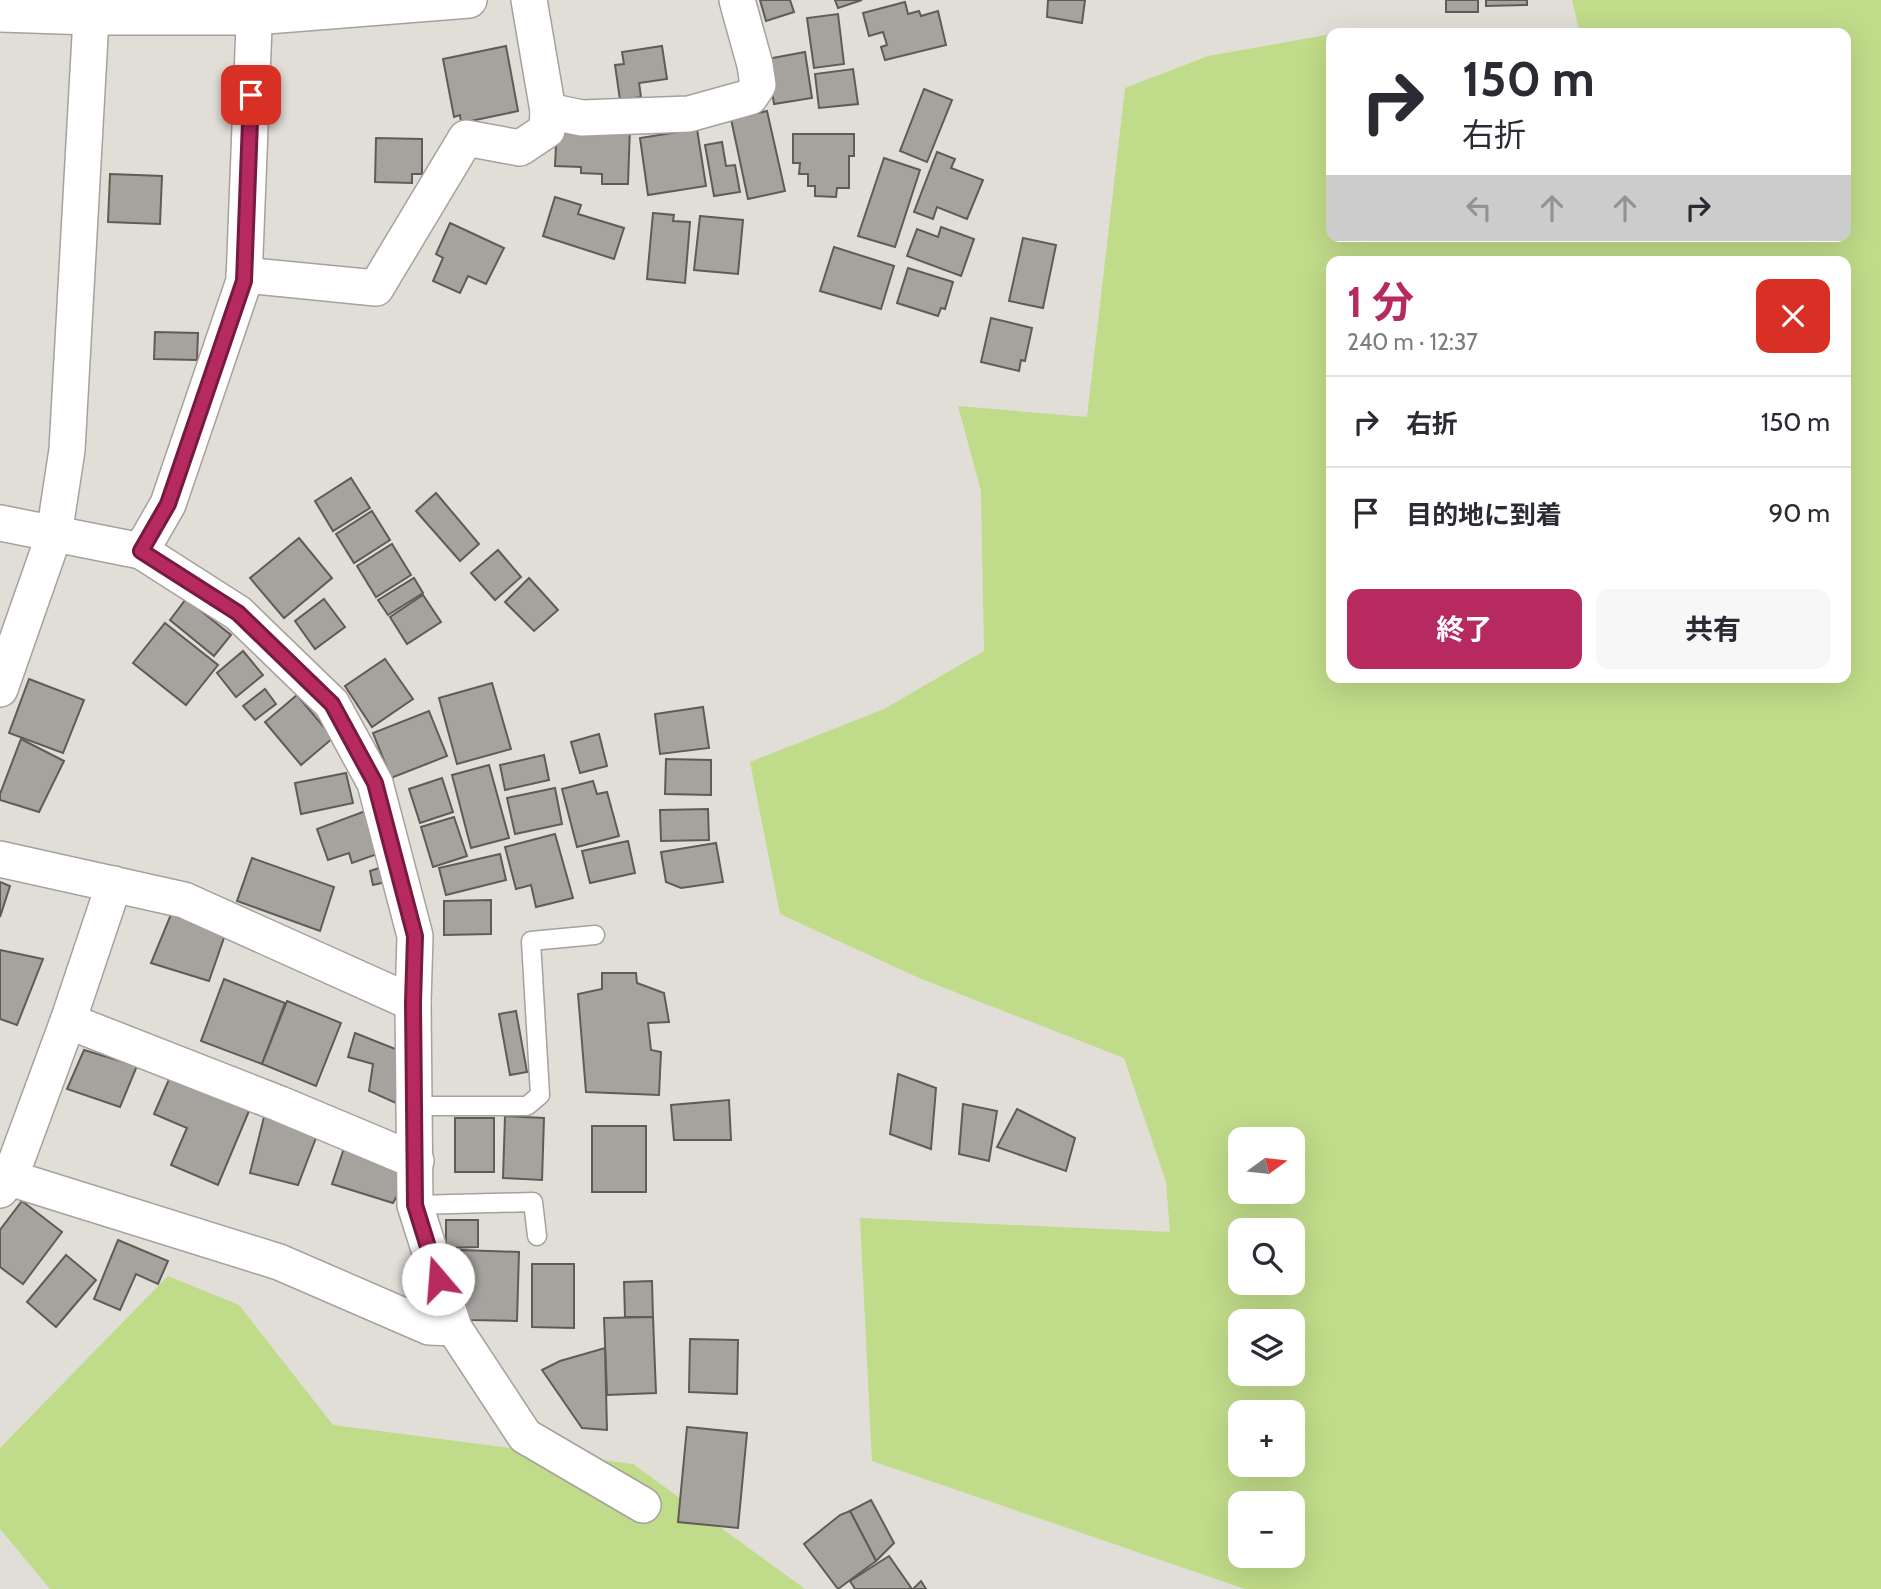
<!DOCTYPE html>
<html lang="ja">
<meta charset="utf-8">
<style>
body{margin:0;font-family:Cabin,"Noto Sans JP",sans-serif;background:#f7f7f7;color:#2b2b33;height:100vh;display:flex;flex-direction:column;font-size:26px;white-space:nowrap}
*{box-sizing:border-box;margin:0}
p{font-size:23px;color:#7c7c81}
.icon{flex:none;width:38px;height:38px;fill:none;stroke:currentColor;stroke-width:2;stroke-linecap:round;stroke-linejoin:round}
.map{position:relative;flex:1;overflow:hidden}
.drawer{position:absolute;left:1326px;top:256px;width:525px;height:427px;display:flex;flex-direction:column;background:#fff;border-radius:14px;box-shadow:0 7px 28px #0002}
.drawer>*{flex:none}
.hud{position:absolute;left:1326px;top:28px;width:525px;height:214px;border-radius:14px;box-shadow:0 7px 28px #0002;background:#fff;color:#2b2b33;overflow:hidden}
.needle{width:46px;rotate:75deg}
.buttons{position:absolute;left:1228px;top:1127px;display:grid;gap:14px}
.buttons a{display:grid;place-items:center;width:77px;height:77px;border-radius:14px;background:#fff;box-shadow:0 7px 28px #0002;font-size:35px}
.pin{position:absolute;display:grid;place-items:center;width:60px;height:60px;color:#fff;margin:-30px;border-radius:14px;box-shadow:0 4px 10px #0006}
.me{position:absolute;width:77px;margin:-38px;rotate:342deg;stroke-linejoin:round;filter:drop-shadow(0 0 5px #0008)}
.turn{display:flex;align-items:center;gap:24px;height:147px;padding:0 21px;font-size:32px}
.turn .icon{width:91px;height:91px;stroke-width:2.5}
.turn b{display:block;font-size:49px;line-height:60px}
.lanes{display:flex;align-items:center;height:66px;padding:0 21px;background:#0003;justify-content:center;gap:35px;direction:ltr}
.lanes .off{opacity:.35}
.round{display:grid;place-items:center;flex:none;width:74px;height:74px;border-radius:14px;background:#f7f7f7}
.head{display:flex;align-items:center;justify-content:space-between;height:119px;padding:0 21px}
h1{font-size:42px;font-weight:700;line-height:52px;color:#b62a60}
.cta{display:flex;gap:14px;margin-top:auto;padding:14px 21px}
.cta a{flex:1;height:80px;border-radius:14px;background:#b62a60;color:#fff;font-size:28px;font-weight:700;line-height:80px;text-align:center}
.cta a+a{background:#f7f7f7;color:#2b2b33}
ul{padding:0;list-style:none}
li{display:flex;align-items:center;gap:21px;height:91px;padding:0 21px;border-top:2px solid #e1e1e2}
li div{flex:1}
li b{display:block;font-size:26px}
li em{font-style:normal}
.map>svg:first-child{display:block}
.green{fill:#c0db89;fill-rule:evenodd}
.building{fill:#a6a39e;stroke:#5f5c57;stroke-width:2}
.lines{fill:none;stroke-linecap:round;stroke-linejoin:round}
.lane-casing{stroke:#a5a19c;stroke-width:21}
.street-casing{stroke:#a5a19c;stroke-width:38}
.lane{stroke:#fff;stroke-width:18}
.street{stroke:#fff;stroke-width:35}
.route-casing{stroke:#761b3e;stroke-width:18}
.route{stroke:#b62a60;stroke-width:12}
</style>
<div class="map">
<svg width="1881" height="1589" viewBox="0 0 1881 1589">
<rect width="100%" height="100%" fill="#e1ded8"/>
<g class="green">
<path d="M1572,0H1881V1589H1245L872,1461L860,1218L1170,1232L1166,1182L1124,1058L919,978L780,914L750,762L884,709L984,651L981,491L958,406L1087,417L1125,88L1208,56L1332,34V236H1846V33H1580ZM1332,261H1846V677H1332ZM1241,1139H1293V1192H1241ZM1241,1230H1293V1283H1241ZM1241,1321H1293V1374H1241ZM1241,1412H1293V1465H1241ZM1241,1503H1293V1556H1241Z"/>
<polygon points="168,1276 239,1305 333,1425 633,1464 805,1589 50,1589 0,1529 0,1448"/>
</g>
<g class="building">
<polygon points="760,0 790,0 794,12 766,21"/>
<polygon points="835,0 862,0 838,8"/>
<polygon points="1048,0 1085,0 1082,23 1047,17"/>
<rect x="1446" y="0" width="32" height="12"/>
<polygon points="1486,0 1527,0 1527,5 1486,6"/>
<polygon points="905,2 908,14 919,11 921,16 938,11 946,45 885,60 881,47 887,45 883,32 869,36 863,13"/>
<polygon points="838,14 844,64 814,68 807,18"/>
<polygon points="506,46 518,111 461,123 460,115 454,117 443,59"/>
<polygon points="662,46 667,79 639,83 641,97 620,100 615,65 624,64 622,52"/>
<polygon points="805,52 812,98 774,104 767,59"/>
<polygon points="853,69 858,104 819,108 815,74"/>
<polygon points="924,89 952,100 927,162 900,151"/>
<polygon points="767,111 785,191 748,199 731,119"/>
<polygon points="557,125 630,127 628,184 602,184 602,174 581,173 581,167 555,166"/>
<polygon points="697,129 706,186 648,195 640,138"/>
<polygon points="793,134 854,134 854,156 849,156 849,188 837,188 836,197 815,196 815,186 808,186 808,174 799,174 800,163 793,163"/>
<polygon points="376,138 422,139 422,174 412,174 412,183 375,182"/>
<polygon points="722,142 726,166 735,165 740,192 714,196 705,145"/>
<polygon points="937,152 955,159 951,168 983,180 967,219 937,207 933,219 914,212"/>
<polygon points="884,158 920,170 895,247 858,236"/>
<polygon points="110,174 162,176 160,224 108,222"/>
<polygon points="555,197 581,205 578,214 624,228 614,259 543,236"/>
<polygon points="653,213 674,215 673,221 690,222 685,283 647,279"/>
<polygon points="700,216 743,220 738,274 694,270"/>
<polygon points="450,223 504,248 486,284 468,276 460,293 433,281 443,258 436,254"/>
<polygon points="941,227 974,239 961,276 907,256 917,229 938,237"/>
<polygon points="1023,238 1056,245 1043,308 1009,301"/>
<polygon points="834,247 894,266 881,309 820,291"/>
<polygon points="908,268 953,282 945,309 941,308 938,316 897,303"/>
<polygon points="991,318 1032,328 1025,361 1021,360 1019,371 981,362"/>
<polygon points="155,332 198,333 197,360 154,359"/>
<polygon points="351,478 370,508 333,531 315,501"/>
<polygon points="436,493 479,544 460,561 416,511"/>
<polygon points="372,511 390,540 354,563 336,534"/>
<polygon points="299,538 332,578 284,618 250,578"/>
<polygon points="392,544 411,575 376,597 357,566"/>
<polygon points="498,550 521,577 495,600 471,573"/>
<polygon points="414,578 423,593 388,615 378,600"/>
<polygon points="529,578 558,610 534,631 505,602"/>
<polygon points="423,595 441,622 407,644 390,617"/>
<polygon points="186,599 231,635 214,656 170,620"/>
<polygon points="324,599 345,627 315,649 295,621"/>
<polygon points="165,623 218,665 186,705 133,663"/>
<polygon points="243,651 263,675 236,697 217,673"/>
<polygon points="385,659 413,699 372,727 345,686"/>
<polygon points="29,679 84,700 63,753 9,733"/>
<polygon points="492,683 511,749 457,764 439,698"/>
<polygon points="265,689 276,704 255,720 243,706"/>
<polygon points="297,695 333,738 301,765 265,722"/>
<polygon points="703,707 709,748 660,754 655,714"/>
<polygon points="429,711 447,756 391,778 373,733"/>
<polygon points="599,734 607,766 580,773 571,742"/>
<polygon points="21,739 64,761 39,812 0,800 0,794"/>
<polygon points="544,755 549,780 505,790 500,765"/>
<polygon points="666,759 711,760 711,795 665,794"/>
<polygon points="489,765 509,838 471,848 452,775"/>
<polygon points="346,773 353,803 301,814 295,783"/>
<polygon points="442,778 453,812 420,823 409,789"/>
<polygon points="593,781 597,794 607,792 619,836 577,847 562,789"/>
<polygon points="555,788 562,824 515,834 507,798"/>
<polygon points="708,809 709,840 661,841 660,810"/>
<polygon points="368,810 383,852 352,863 349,853 328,860 317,829"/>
<polygon points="454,817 467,856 433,867 421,827"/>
<polygon points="555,834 573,898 536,907 531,885 516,889 505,847"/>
<polygon points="628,841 635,873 590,883 582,851"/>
<polygon points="716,843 723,882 681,888 666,882 661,852"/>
<polygon points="500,854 506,880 446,895 439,868"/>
<polygon points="252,858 334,887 320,931 237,901"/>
<polygon points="385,866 390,881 373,885 370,871"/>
<polygon points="0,882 10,886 0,917"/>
<polygon points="491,900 491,934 444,935 444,901"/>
<polygon points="174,907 227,929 209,981 151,963"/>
<polygon points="0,950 43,959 17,1025 0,1019"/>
<polygon points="602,973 636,973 637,983 664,993 669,1022 648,1023 651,1050 661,1052 659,1095 586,1092 578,994 602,989"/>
<polygon points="224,979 285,1003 262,1064 201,1041"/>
<polygon points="287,1001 341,1023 316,1086 262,1064"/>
<polygon points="516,1011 527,1072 510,1075 499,1014"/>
<polygon points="355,1033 413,1056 398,1104 369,1091 373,1064 348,1057"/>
<polygon points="84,1050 137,1066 120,1107 67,1089"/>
<polygon points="898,1074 936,1088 931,1149 890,1134"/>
<polygon points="170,1077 249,1111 218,1185 171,1165 187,1128 154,1114"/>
<polygon points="729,1100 731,1140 674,1140 671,1105"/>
<polygon points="963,1104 997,1111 989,1161 959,1154"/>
<polygon points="1017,1109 1075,1138 1066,1171 997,1147"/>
<polygon points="265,1113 319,1130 298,1185 250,1173"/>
<polygon points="505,1116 544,1118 542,1180 503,1178"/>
<rect x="455" y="1118" width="39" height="54"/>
<rect x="592" y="1126" width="54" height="66"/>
<polygon points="349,1133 416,1161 393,1203 332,1184"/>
<polygon points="22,1201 62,1232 23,1284 0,1267 0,1230"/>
<polygon points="446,1220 478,1220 478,1247 446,1248"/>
<polygon points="118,1240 168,1261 158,1284 136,1274 120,1310 94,1299"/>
<polygon points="461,1250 519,1252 517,1321 469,1320 459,1297"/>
<polygon points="66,1255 96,1280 56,1327 27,1302"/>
<polygon points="532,1264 574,1264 574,1328 532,1327"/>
<polygon points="652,1281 653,1317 625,1317 624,1282"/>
<polygon points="653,1317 656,1393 607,1395 604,1318"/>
<polygon points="690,1339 738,1340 737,1394 689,1392"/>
<polygon points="605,1348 607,1430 582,1428 542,1370 560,1361"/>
<polygon points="687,1427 747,1433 738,1528 678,1522"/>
<polygon points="871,1500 894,1543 876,1561 850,1511"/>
<polygon points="850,1511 876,1561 838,1589 804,1544 840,1515"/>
<polygon points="889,1556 912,1589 855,1589 850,1581"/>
<polygon points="921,1581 926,1589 913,1589"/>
</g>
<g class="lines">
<g class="lane-casing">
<g id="lane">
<polyline points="414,1106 527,1106 540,1095 531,941 595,935"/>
<polyline points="415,1205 533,1202 537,1236"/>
</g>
</g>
<g class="street-casing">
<g id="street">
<polyline points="0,14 91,17 254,17 469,0"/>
<polyline points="548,111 582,118 689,114 750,97 758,85 755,65 737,0"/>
<polyline points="244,275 376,288 466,138 520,148 547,130 548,111 529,0"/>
<polyline points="0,523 141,551 238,613 332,704 375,783 415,936 413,1003 415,1205 454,1328 525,1436 643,1505"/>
<polyline points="141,551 168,504 244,281 255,0"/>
<polyline points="0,689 54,535 67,450 92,0"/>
<polyline points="0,859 184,900 413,1003"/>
<polyline points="68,1021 280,1104 416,1161"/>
<polyline points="10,1178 279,1262 429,1327 454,1328"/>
<polyline points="0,1190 10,1178 68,1021 114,884"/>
</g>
</g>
<use href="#lane" class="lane"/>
<use href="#street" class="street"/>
</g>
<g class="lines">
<g class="route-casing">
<polyline id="route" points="251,95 244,281 168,504 141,551 238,613 332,704 375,783 415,936 413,1003 415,1205 438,1279"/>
</g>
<use href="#route" class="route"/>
</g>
</svg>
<div class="buttons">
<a><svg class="needle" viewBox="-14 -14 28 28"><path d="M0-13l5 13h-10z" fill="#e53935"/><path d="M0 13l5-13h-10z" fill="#7c7c81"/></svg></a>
<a><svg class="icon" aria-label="search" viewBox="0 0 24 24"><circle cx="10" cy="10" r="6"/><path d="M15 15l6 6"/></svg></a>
<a><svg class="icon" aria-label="layers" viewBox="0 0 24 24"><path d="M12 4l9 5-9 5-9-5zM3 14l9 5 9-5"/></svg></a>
<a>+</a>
<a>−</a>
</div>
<div class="pin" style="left:251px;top:95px;background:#d93025"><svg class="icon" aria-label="arrive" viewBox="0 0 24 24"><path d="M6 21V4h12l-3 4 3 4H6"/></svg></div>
<svg class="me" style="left:438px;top:1279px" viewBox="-20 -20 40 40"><circle r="19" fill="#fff"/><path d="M0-13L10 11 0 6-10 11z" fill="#b62a60"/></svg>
<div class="hud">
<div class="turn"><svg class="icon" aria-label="right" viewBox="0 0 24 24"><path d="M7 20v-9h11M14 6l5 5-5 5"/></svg><div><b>150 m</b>右折</div></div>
<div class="lanes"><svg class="icon off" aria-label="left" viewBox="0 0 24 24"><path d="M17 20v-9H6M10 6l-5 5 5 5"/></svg><svg class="icon off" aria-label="ahead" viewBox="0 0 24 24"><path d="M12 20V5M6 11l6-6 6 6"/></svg><svg class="icon off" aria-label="ahead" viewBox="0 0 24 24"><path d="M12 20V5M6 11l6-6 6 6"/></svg><svg class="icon" aria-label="right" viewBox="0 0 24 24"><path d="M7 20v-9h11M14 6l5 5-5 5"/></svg></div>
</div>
<section class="drawer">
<div class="head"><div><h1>1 分</h1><p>240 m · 12:37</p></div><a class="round" style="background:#d93025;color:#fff"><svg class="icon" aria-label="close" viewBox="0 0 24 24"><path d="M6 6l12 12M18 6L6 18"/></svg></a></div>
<ul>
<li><svg class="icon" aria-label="right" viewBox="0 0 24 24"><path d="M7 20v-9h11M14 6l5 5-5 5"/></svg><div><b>右折</b></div><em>150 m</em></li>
<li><svg class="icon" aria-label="arrive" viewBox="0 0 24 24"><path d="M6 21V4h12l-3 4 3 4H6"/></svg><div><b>目的地に到着</b></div><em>90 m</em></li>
</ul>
<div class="cta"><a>終了</a><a>共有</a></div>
</section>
</div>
